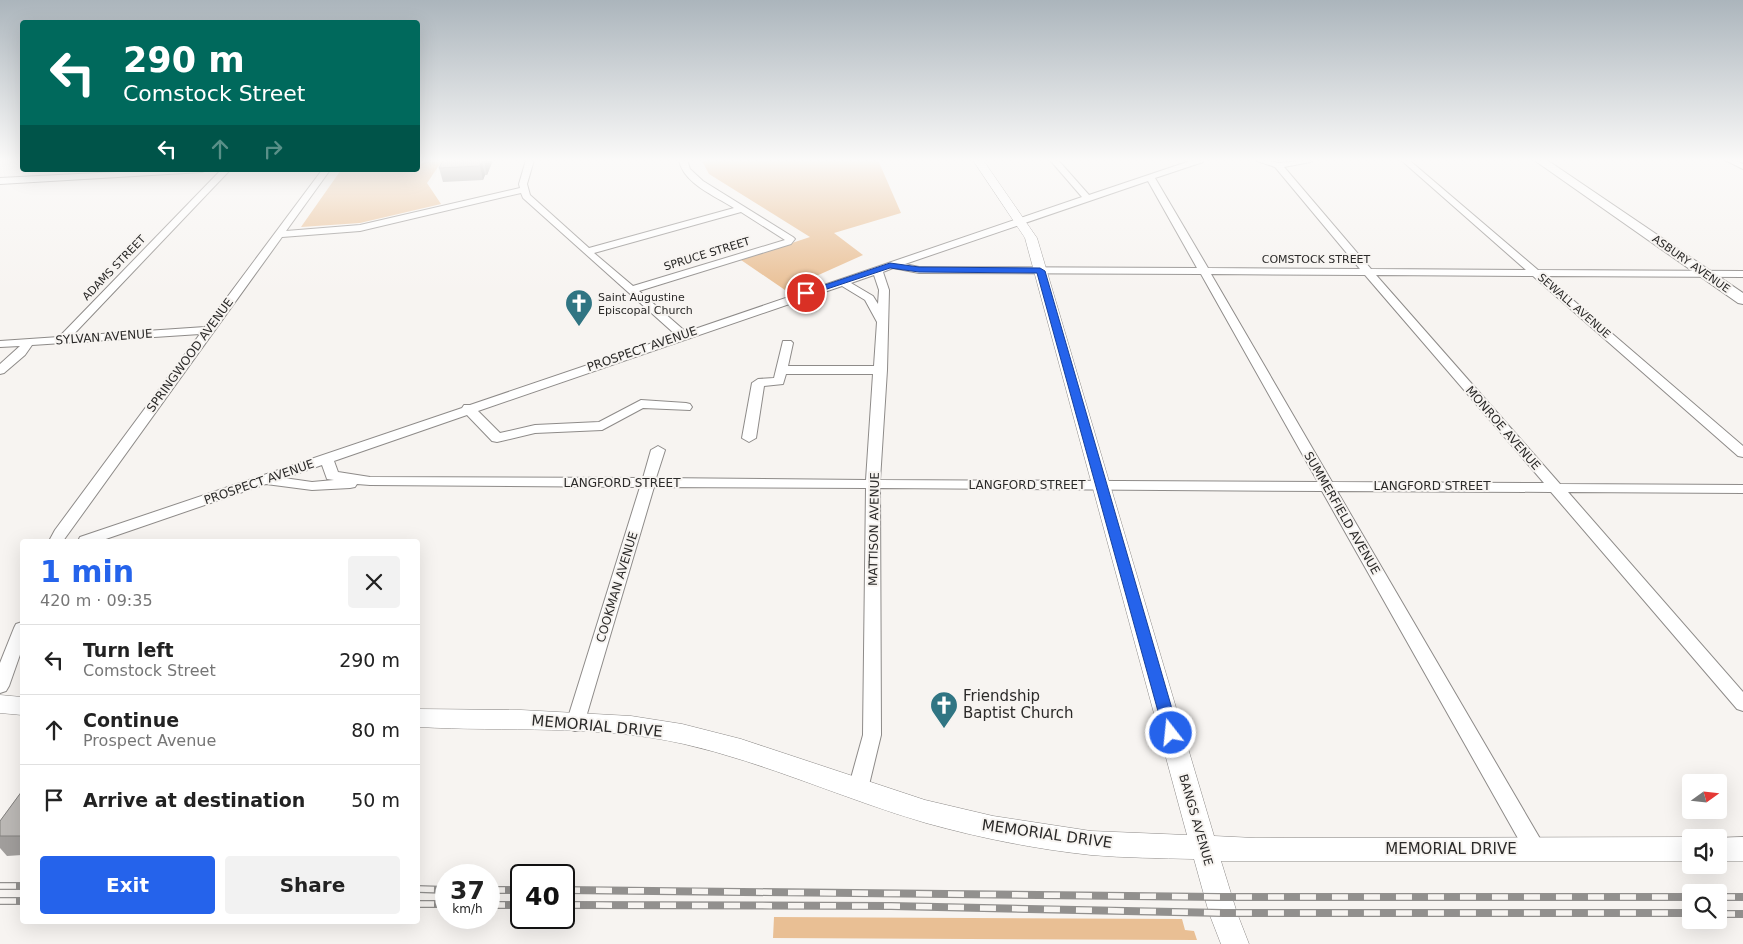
<!DOCTYPE html>
<meta charset="utf-8">
<style>
body{margin:0;font-family:"DejaVu Sans",sans-serif;background:#f2f2f2;color:#222;height:100vh;display:flex;flex-direction:column;font-size:19px;white-space:nowrap}
*{box-sizing:border-box;margin:0}
p{font-size:16px;color:#767676}
.icon{flex:none;width:28px;height:28px;fill:none;stroke:currentColor;stroke-width:2;stroke-linecap:round;stroke-linejoin:round}
.map{position:relative;flex:1;overflow:hidden}
.details{position:absolute;left:20px;top:539px;width:400px;height:385px;display:flex;flex-direction:column;background:#fff;border-radius:5px;box-shadow:0 5px 20px #0002}
.details>*{flex:none}
.hud{position:absolute;left:20px;top:20px;width:400px;height:152px;border-radius:5px;box-shadow:0 5px 20px #0002;background:#00695c;color:#fff;overflow:hidden}
.needle{width:32px;rotate:75deg}
.controls{position:absolute;left:1682px;top:774px;display:grid;gap:10px}
.controls a{display:grid;place-items:center;width:45px;height:45px;border-radius:5px;background:#fff;box-shadow:0 5px 20px #0002;font-size:25px}
.speed{position:absolute;left:435px;top:864px;display:flex;gap:10px;font-size:25px;font-weight:700;text-align:center}
.speed>*{display:grid;place-content:center;width:65px;height:65px;border-radius:50%;background:#fff;box-shadow:0 5px 20px #0002;line-height:1}
.speed small{font-size:12px;font-weight:400}
.speed .limit{border:2px solid #111;border-radius:8px;background:#fff;color:#111}
.pin{position:absolute;display:grid;place-items:center;width:42px;height:42px;color:#fff;margin:-21px;border:2px solid #fff;border-radius:50%;box-shadow:0 1px 5px #0007}
.me{position:absolute;width:55px;margin:-28px;rotate:344deg;stroke-linejoin:round;filter:drop-shadow(0 0 4px #0008)}
.turn{display:flex;align-items:center;gap:18px;height:105px;padding:0 20px;font-size:22px}
.turn .icon{width:65px;height:65px;stroke-width:2.5}
.turn b{display:block;font-size:35px;line-height:42px}
.lanes{display:flex;align-items:center;height:48px;padding:0 20px;background:#0003;justify-content:center;gap:25px;direction:ltr}
.lanes .off{opacity:.35}
.round{display:grid;place-items:center;flex:none;width:52px;height:52px;border-radius:5px;background:#f2f2f2}
.summary{display:flex;align-items:center;justify-content:space-between;height:85px;padding:0 20px}
h1{font-size:30px;font-weight:600;line-height:38px;color:#2563eb}
.action{display:flex;gap:10px;margin-top:auto;padding:10px 20px}
.action a{flex:1;height:58px;border-radius:5px;background:#2563eb;color:#fff;font-size:20px;font-weight:600;line-height:58px;text-align:center}
.action a+a{background:#f2f2f2;color:#222}
ul{padding:0;list-style:none}
li{display:flex;align-items:center;gap:15px;height:70px;padding:0 20px;border-top:1px solid #e0e0e0}
li div{flex:1}
li b{display:block;font-size:19px}
li em{font-style:normal}
.map>svg:first-child{display:block}
.green{fill:#e9bf94}
.lines{fill:none;stroke-linecap:round;stroke-linejoin:round}
.minor-casing{stroke:#8e8b89;stroke-width:2}
.tertiary-casing{stroke:#8e8b89;stroke-width:1}
.secondary-casing{stroke:#8e8b89;stroke-width:2}
.minor{fill:#fff;fill-rule:evenodd}
.tertiary{fill:#fff;fill-rule:evenodd}
.secondary{fill:#fff;fill-rule:evenodd}
.rail-casing{stroke:#92908e;stroke-width:8}
.rail{stroke:#f7f4f1;stroke-width:5.5;stroke-dasharray:16;stroke-linecap:butt}
.wall{fill:#a19e9c}
.shaded-wall{fill:#83817f}
.building{fill:#bbb8b5;stroke:#83817f}
.route{fill:#2563eb;stroke:#184099}
.labels{text-anchor:middle;dominant-baseline:central;stroke-width:4;stroke-linejoin:round;paint-order:stroke}
.far-street-label{font-size:11px;fill:#2b2a29;stroke:#f7f4f1}
.far-poi-label{font-size:11px;fill:#2b2a29;stroke:#f7f4f1;text-anchor:start}
.street-label{font-size:12px;fill:#2b2a29;stroke:#f7f4f1}
.near-poi-label{font-size:15px;fill:#2b2a29;stroke:#f7f4f1;text-anchor:start}
.near-street-label{font-size:15px;fill:#2b2a29;stroke:#f7f4f1}
</style>
<div class="map">
<svg width="1743" height="944" viewBox="0 0 1743 944">
<rect width="100%" height="100%" fill="#f7f4f1"/>
<g class="green">
<polygon points="720,160 878,160 901,213 834,233 863,255 785,290 741,260 810,237 709,174 702,161"/>
<polygon points="442,161 427,183 441,204 360,223 301,227 341,170 418,170 418,163"/>
<polygon points="774,917 1182,919 1185,930 1194,931 1197,940 773,938"/>
</g>
<g class="lines">
<g class="minor-casing">
<g id="minor">
<path d="M526,160H534L527,184L530,195L589,248L734,208C715,196 683,183 679,160H687L690,169L703,181L793,237L795,239L791,244L639,291L686,332L1082,197L1050,160H1058L1089,195L1193,160H1204L1203,162L1155,178L1208,268L1360,269L1275,167L1254,160H1266L1278,163L1314,160L1310,162L1284,167L1371,269L1526,270L1401,160H1409L1538,270L1743,271V277L1545,276L1743,446V457L1738,456L1533,276L1376,275L1560,484L1743,485V493L1568,492L1743,692V711L1737,709L1551,492L1337,491L1542,842L1545,849L1542,856L1535,858L1528,856L1322,491L880,488L881,735L868,789L865,795L858,797L851,795L848,789L863,735L866,488L654,487L584,724L581,729L575,731L569,729L566,724L640,487L370,485L357,484L355,487L350,488L312,490L266,484L100,541H78L80,537L462,408L464,405H470L676,335L523,198L521,193L360,231L282,237L63,541H49L55,530L200,334L32,345L25,355L4,373L0,374V364L20,346L0,347V341L59,337L221,170H230L72,336L205,327L322,170H330L286,231L360,225L520,188L519,184ZM1148,181L1197,268L919,267L905,264ZM741,212L785,240L633,286L594,253ZM893,268L919,273L1201,274L1318,482L880,480L887,370L889,290L883,272ZM1211,274L1365,275L1544,483L1332,482ZM874,275L879,290L878,304L873,296L851,283ZM842,286L865,300L877,322L874,366H788L793,343L791,341H783L774,378L758,379L752,383L742,438L749,442L756,438L764,386L783,384L786,374H873L866,480L656,478L665,450L658,446L651,450L643,478L370,477L338,472L334,461L467,415L492,441L497,442L535,433L602,430L643,408L690,410L692,407L690,404L686,403L641,400L599,422L535,425L500,433L478,411ZM322,465L327,479L334,480L312,482L284,478Z"/>
<polygon points="1725,160 1734,160 1743,164 1743,169"/>
<polygon points="156,170 206,170 202,172 0,184 0,178"/>
<polygon points="22,622 22,649 9,686 6,691 0,693 0,663 14,628 16,624"/>
</g>
</g>
<g class="tertiary-casing">
<g id="tertiary">
<path d="M973,160H983L1037,238L1214,836L1255,838L1691,837V861H1221L1237,913L1249,944H1221L1209,913L1194,859C1160,858 1125,858 1091,855C1035,849 980,838 926,823C844,799 767,763 684,744C597,724 506,732 418,727V709L521,710L631,716L682,724L741,739L925,800L993,816L1091,831L1187,835L1025,238Z"/>
<polygon points="0,695 22,697 22,715 0,713"/>
<polygon points="1743,837 1743,861 1719,861 1718,838"/>
</g>
</g>
<g class="secondary-casing">
<polygon id="secondary" points="1534,160 1547,160 1743,293 1743,304 1738,303"/>
</g>
<use href="#minor" class="minor"/>
<use href="#tertiary" class="tertiary"/>
<use href="#secondary" class="secondary"/>
<g class="rail-casing">
<g id="rail">
<polyline points="0,886 22,886"/>
<polyline points="418,889 446,890"/>
<polyline points="489,890 521,890"/>
<polyline points="564,890 1218,897 1691,897"/>
<polyline points="1719,897 1743,897"/>
<polyline points="0,901 22,901"/>
<polyline points="418,904 446,904"/>
<polyline points="489,905 521,905"/>
<polyline points="564,905 891,906 1223,913 1691,913"/>
<polyline points="1719,914 1743,914"/>
</g>
</g>
<use href="#rail" class="rail"/>
</g>
<g class="wall">
<polygon points="443,160 493,160 487,175 485,175 483,180 443,182 439,168"/>
<polygon points="22,791 22,855 7,856 0,848 0,821"/>
</g>
<g class="shaded-wall">
<polygon points="484,160 493,160 487,175 484,162"/>
<polygon points="482,162 485,175 483,180 480,166"/>
</g>
<g class="building">
<polygon points="443,160 484,160 484,162 482,162 480,166 439,168"/>
<polygon points="22,791 22,836 0,836 0,821"/>
</g>
<linearGradient id="sky" x2="0" y2="1"><stop stop-color="#abb5bc"/><stop offset="0.55" stop-color="#fbfaf9"/><stop offset="1" stop-color="#fbfaf9" stop-opacity="0"/></linearGradient>
<rect width="1743" height="292" fill="url(#sky)"/>
<polygon class="route" points="890,263 919,267 1040,268 1045,271 1179,733 1177,738 1171,740 1166,738 1164,733 1037,273 919,272 890,268 809,295 801,293"/>
<defs>
<g id="church-pin" transform="scale(1.4375)"><path d="M0 17L-7.5 6A9.5 9.5 0 1 1 7.5 6Z" fill="#307583" stroke="#f7f4f1"/><path d="M-1.2-6h2.4v3.5h3.3v2.4h-3.3V6h-2.4V-.1h-3.3v-2.4h3.3Z" fill="#fff"/></g>
</defs>
<g fill-rule="evenodd">
<use href="#church-pin" x="579" y="303"/>
<use href="#church-pin" x="944" y="705"/>
</g>
<g class="labels">
<g class="far-street-label">
<text transform="translate(707 254) rotate(-17)">SPRUCE STREET</text>
<text x="1316" y="259">COMSTOCK STREET</text>
<text transform="translate(1691 264) rotate(35)">ASBURY AVENUE</text>
<text transform="translate(114 268) rotate(-46)">ADAMS STREET</text>
<text transform="translate(1574 306) rotate(41)">SEWALL AVENUE</text>
</g>
<g class="far-poi-label">
<text x="598" y="297">Saint Augustine<tspan x="598" dy="13">Episcopal Church</tspan></text>
</g>
<g class="street-label">
<text transform="translate(104 337) rotate(-4)">SYLVAN AVENUE</text>
<text transform="translate(642 349) rotate(-19)">PROSPECT AVENUE</text>
<text transform="translate(190 355) rotate(-54)">SPRINGWOOD AVENUE</text>
<text transform="translate(1503 428) rotate(49)">MONROE AVENUE</text>
<text transform="translate(259 482) rotate(-19)">PROSPECT AVENUE</text>
<text x="622" y="483">LANGFORD STREET</text>
<text x="1027" y="485">LANGFORD STREET</text>
<text x="1432" y="486">LANGFORD STREET</text>
<text transform="translate(1342 513) rotate(60)">SUMMERFIELD AVENUE</text>
<text transform="translate(874 529) rotate(-89)">MATTISON AVENUE</text>
<text transform="translate(617 587) rotate(-73)">COOKMAN AVENUE</text>
<text transform="translate(1196 820) rotate(74)">BANGS AVENUE</text>
</g>
<g class="near-poi-label">
<text x="963" y="696">Friendship<tspan x="963" dy="17">Baptist Church</tspan></text>
</g>
<g class="near-street-label">
<text transform="translate(597 726) rotate(5)">MEMORIAL DRIVE</text>
<text transform="translate(1047 834) rotate(8)">MEMORIAL DRIVE</text>
<text x="1451" y="849">MEMORIAL DRIVE</text>
</g>
</g>
</svg>
<div class="controls">
<a><svg class="needle" viewBox="-14 -14 28 28"><path d="M0-13l5 13h-10z" fill="#e53935"/><path d="M0 13l5-13h-10z" fill="#767676"/></svg></a>
<a><svg class="icon" aria-label="sound" viewBox="0 0 24 24"><path d="M4 9h4l5-4v14l-5-4H4zM17 9q2 3 0 6"/></svg></a>
<a><svg class="icon" aria-label="search" viewBox="0 0 24 24"><circle cx="10" cy="10" r="6"/><path d="M15 15l6 6"/></svg></a>
</div>
<div class="speed"><div>37<small>km/h</small></div><div class="limit">40</div></div>
<div class="pin" style="left:806px;top:293px;background:#d93025"><svg class="icon" aria-label="arrive" viewBox="0 0 24 24"><path d="M6 21V4h12l-3 4 3 4H6"/></svg></div>
<svg class="me" style="left:1171px;top:733px" viewBox="-20 -20 40 40"><circle r="17" fill="#2563eb" stroke="#fff" stroke-width="3"/><path d="M0-11L8 9 0 5-8 9z" fill="#fff"/></svg>
<div class="hud">
<div class="turn"><svg class="icon" aria-label="left" viewBox="0 0 24 24"><path d="M17 20v-9H6M10 6l-5 5 5 5"/></svg><div><b>290 m</b>Comstock Street</div></div>
<div class="lanes"><svg class="icon" aria-label="left" viewBox="0 0 24 24"><path d="M17 20v-9H6M10 6l-5 5 5 5"/></svg><svg class="icon off" aria-label="ahead" viewBox="0 0 24 24"><path d="M12 20V5M6 11l6-6 6 6"/></svg><svg class="icon off" aria-label="right" viewBox="0 0 24 24"><path d="M7 20v-9h11M14 6l5 5-5 5"/></svg></div>
</div>
<section class="details">
<div class="summary"><div><h1>1 min</h1><p>420 m · 09:35</p></div><a class="round"><svg class="icon" aria-label="close" viewBox="0 0 24 24"><path d="M6 6l12 12M18 6L6 18"/></svg></a></div>
<ul>
<li><svg class="icon" aria-label="left" viewBox="0 0 24 24"><path d="M17 20v-9H6M10 6l-5 5 5 5"/></svg><div><b>Turn left</b><p>Comstock Street</p></div><em>290 m</em></li>
<li><svg class="icon" aria-label="ahead" viewBox="0 0 24 24"><path d="M12 20V5M6 11l6-6 6 6"/></svg><div><b>Continue</b><p>Prospect Avenue</p></div><em>80 m</em></li>
<li><svg class="icon" aria-label="arrive" viewBox="0 0 24 24"><path d="M6 21V4h12l-3 4 3 4H6"/></svg><div><b>Arrive at destination</b></div><em>50 m</em></li>
</ul>
<div class="action"><a>Exit</a><a>Share</a></div>
</section>
</div>
